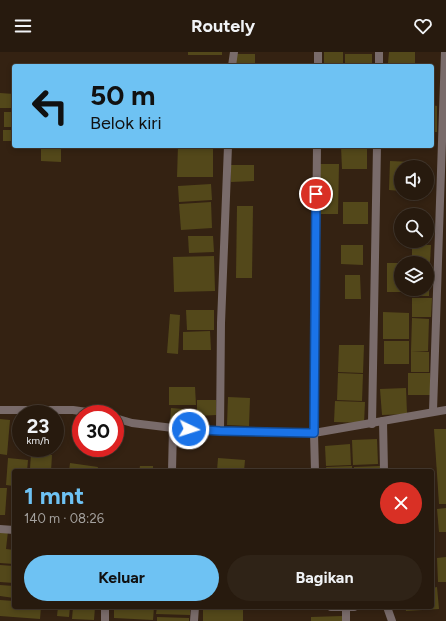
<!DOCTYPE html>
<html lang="id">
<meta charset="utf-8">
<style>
body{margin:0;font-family:Figtree,sans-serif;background:#2f2317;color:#f1f3f6;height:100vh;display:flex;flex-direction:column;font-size:15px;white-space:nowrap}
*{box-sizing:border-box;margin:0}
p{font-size:13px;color:#a4a19e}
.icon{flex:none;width:22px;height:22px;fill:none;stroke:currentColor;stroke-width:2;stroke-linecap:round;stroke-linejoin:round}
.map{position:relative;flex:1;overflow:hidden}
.details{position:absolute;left:12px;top:417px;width:422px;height:140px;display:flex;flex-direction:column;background:#271a0e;border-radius:4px;box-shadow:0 2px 6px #0003,0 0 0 1px #43382e}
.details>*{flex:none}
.top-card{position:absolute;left:12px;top:12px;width:422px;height:84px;border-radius:4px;box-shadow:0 2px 6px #0003,0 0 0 1px #43382e;background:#6ec2f3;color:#111;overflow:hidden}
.tools{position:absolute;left:394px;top:108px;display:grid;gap:8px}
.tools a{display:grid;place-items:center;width:40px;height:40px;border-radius:50%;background:#271a0e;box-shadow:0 2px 6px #0003,0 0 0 1px #43382e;font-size:20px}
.speed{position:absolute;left:12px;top:353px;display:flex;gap:8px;font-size:20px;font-weight:700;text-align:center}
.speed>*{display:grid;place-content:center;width:52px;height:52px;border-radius:50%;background:#271a0e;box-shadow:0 2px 6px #0003,0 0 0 1px #43382e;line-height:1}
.speed small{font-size:10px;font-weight:400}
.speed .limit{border:6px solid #d22;background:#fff;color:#111}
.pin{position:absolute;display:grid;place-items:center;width:34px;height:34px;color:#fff;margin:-17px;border:2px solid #fff;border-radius:50%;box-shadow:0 1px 4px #0007}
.me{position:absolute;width:44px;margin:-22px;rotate:94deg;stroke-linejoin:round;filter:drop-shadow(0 0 3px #0008)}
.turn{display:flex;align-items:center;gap:14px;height:84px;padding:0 12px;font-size:18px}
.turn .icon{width:52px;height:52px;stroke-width:2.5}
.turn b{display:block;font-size:28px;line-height:34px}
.round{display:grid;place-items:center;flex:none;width:42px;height:42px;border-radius:21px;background:#2f2317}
.head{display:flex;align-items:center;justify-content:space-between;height:68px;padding:0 12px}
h1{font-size:24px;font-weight:700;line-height:30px;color:#6ec2f3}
.cta{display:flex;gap:8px;margin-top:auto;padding:8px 12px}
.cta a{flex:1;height:46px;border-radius:24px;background:#6ec2f3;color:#111;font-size:16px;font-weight:700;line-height:46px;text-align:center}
.cta a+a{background:#2f2317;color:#f1f3f6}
header{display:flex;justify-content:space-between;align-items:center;height:52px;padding:0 12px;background:#271a0e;font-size:18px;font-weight:700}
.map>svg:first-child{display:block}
.building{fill:#53481a}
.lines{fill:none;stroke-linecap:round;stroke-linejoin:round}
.street{stroke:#796b6a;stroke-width:8}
.route-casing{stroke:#114b97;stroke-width:10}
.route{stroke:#1a73e8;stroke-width:7}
</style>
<header><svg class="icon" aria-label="menu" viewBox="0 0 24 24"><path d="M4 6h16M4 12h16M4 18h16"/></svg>Routely<svg class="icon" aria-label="heart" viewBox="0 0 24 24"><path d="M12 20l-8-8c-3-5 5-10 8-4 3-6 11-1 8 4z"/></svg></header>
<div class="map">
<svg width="446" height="569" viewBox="0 0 446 569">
<rect width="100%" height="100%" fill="#342212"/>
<g class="building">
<rect x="188" y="0" width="34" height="3"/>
<rect x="324" y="0" width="19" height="14"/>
<polygon points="389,0 415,0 415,12 388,11"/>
<rect x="236" y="2" width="19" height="12"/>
<rect x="345" y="2" width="27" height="12"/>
<polygon points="0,41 14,42 14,56 0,56"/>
<polygon points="432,53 437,54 437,80 432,80"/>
<rect x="4" y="60" width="10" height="15"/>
<rect x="3" y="78" width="11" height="11"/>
<polygon points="41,94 61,94 61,110 41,109"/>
<polygon points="178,94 213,94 213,125 177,125"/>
<polygon points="341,94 367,94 367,117 342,117"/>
<polygon points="390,109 412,110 412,115 401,115 401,139 389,138"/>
<polygon points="320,112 339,112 338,162 320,162"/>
<polygon points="231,113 254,113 254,129 231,130"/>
<polygon points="211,132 212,148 179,150 178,134"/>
<polygon points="211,150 212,176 181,178 179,152"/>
<rect x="343" y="150" width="25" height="22"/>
<polygon points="237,154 253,154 252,226 236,226"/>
<polygon points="188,184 213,184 214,200 189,201"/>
<polygon points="341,193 363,193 363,213 341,212"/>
<polygon points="412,193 431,193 430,210 412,209"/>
<polygon points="214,204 215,239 174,240 173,205"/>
<polygon points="387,211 401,211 401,237 408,237 408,240 387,240"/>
<polygon points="427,212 430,212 429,244 410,244 410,237 427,237"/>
<polygon points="345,223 360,223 361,247 345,247"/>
<polygon points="412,246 432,246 431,265 412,265"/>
<polygon points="186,258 214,258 214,278 187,278"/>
<polygon points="383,260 409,261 409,287 383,287"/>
<polygon points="170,262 180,263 178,302 167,301"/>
<polygon points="412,266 429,267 428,299 411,299"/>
<polygon points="210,279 211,298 183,298 183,280"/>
<rect x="384" y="289" width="25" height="23"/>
<polygon points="339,293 364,293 363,321 338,320"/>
<polygon points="411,299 429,300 429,320 411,320"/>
<polygon points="338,321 363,322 362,349 337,348"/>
<rect x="408" y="321" width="22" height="22"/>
<polygon points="169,335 195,335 196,353 169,353"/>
<polygon points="406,336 407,362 382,363 380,337"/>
<polygon points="228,345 250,346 249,374 227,373"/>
<polygon points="197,348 216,348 216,363 197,364"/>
<polygon points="335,349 365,350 364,371 334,370"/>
<polygon points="171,356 183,357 183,373 170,372"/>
<polygon points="0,367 10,368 7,403 0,402"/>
<polygon points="434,377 446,377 446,452 439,452"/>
<polygon points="377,387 378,412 353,413 352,388"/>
<polygon points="350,392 351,413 326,414 325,394"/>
<polygon points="31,402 52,403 51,419 30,417"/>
<polygon points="8,406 28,408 27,419 14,419 14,434 6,433"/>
<polygon points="218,406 245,408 244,419 217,419"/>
<polygon points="70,411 98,415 97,419 69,419"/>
<polygon points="140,414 153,414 153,419 139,419"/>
<polygon points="352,414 352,419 327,419 326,415"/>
<polygon points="380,414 380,419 354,419 354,415"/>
<polygon points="194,416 214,417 214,419 194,419"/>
<polygon points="0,436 7,436 5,463 0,463"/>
<polygon points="446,456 446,480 439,480 437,457"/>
<polygon points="0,478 8,479 6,497 14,498 14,512 0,511"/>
<polygon points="446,505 446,530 438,530 437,506"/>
<polygon points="0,513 14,514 14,531 0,530"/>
<polygon points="0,533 14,534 14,546 0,544"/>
<polygon points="437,535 439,557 406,559 405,555 432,555 432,536"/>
<polygon points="0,548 14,549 14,555 41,555 40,567 0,564"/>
<polygon points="58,555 70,555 69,565 57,564"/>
<polygon points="73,555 95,555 94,568 72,567"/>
<polygon points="114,555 154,555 153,568 114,566"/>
<polygon points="157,555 190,555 190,563 156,562"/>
<polygon points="243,557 243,569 203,569 203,558"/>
<polygon points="342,564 342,569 311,569 311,565"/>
<polygon points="157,565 189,566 189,569 157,569"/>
</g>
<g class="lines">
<g class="street">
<polyline points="232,14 234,0"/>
<polyline points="318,14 318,0"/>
<polyline points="379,14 379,0"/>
<polyline points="0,358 73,358 101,362"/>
<polyline points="433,359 445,0"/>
<polyline points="115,366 132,371 173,376 220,379 314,381 446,358"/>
<polyline points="383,369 384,419"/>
<polyline points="372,372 377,94"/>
<polyline points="220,379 221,271 228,94"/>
<polyline points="172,419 173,376"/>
<polyline points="315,419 314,381 317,94"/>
<polyline points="0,477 14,478"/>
<polyline points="331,555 354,555"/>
<polyline points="387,555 392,569"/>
<polyline points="346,556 346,569"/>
<polyline points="105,569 105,555"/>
<polyline points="194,569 195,555"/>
</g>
</g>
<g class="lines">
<g class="route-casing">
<polyline id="route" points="189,377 220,379 314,381 316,142"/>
</g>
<use href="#route" class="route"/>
</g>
</svg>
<div class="tools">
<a><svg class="icon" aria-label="sound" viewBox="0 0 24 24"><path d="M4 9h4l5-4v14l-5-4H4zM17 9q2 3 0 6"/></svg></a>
<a><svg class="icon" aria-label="search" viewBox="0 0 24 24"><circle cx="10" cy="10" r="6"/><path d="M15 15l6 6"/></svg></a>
<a><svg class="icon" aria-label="layers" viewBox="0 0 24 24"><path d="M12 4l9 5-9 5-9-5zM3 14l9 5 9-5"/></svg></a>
</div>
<div class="speed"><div>23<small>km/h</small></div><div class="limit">30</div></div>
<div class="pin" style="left:316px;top:142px;background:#d93025"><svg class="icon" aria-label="arrive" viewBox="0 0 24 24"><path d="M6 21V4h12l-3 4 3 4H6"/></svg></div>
<svg class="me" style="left:189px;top:377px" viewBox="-20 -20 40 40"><circle r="17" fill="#1a73e8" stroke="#fff" stroke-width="3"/><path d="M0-11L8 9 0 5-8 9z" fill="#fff"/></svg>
<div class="top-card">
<div class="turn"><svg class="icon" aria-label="left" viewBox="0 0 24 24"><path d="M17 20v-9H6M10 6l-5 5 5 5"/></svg><div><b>50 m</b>Belok kiri</div></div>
</div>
<section class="details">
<div class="head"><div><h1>1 mnt</h1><p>140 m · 08:26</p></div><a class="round" style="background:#d93025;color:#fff"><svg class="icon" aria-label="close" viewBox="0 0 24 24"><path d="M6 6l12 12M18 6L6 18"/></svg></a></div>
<div class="cta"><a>Keluar</a><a>Bagikan</a></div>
</section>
</div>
